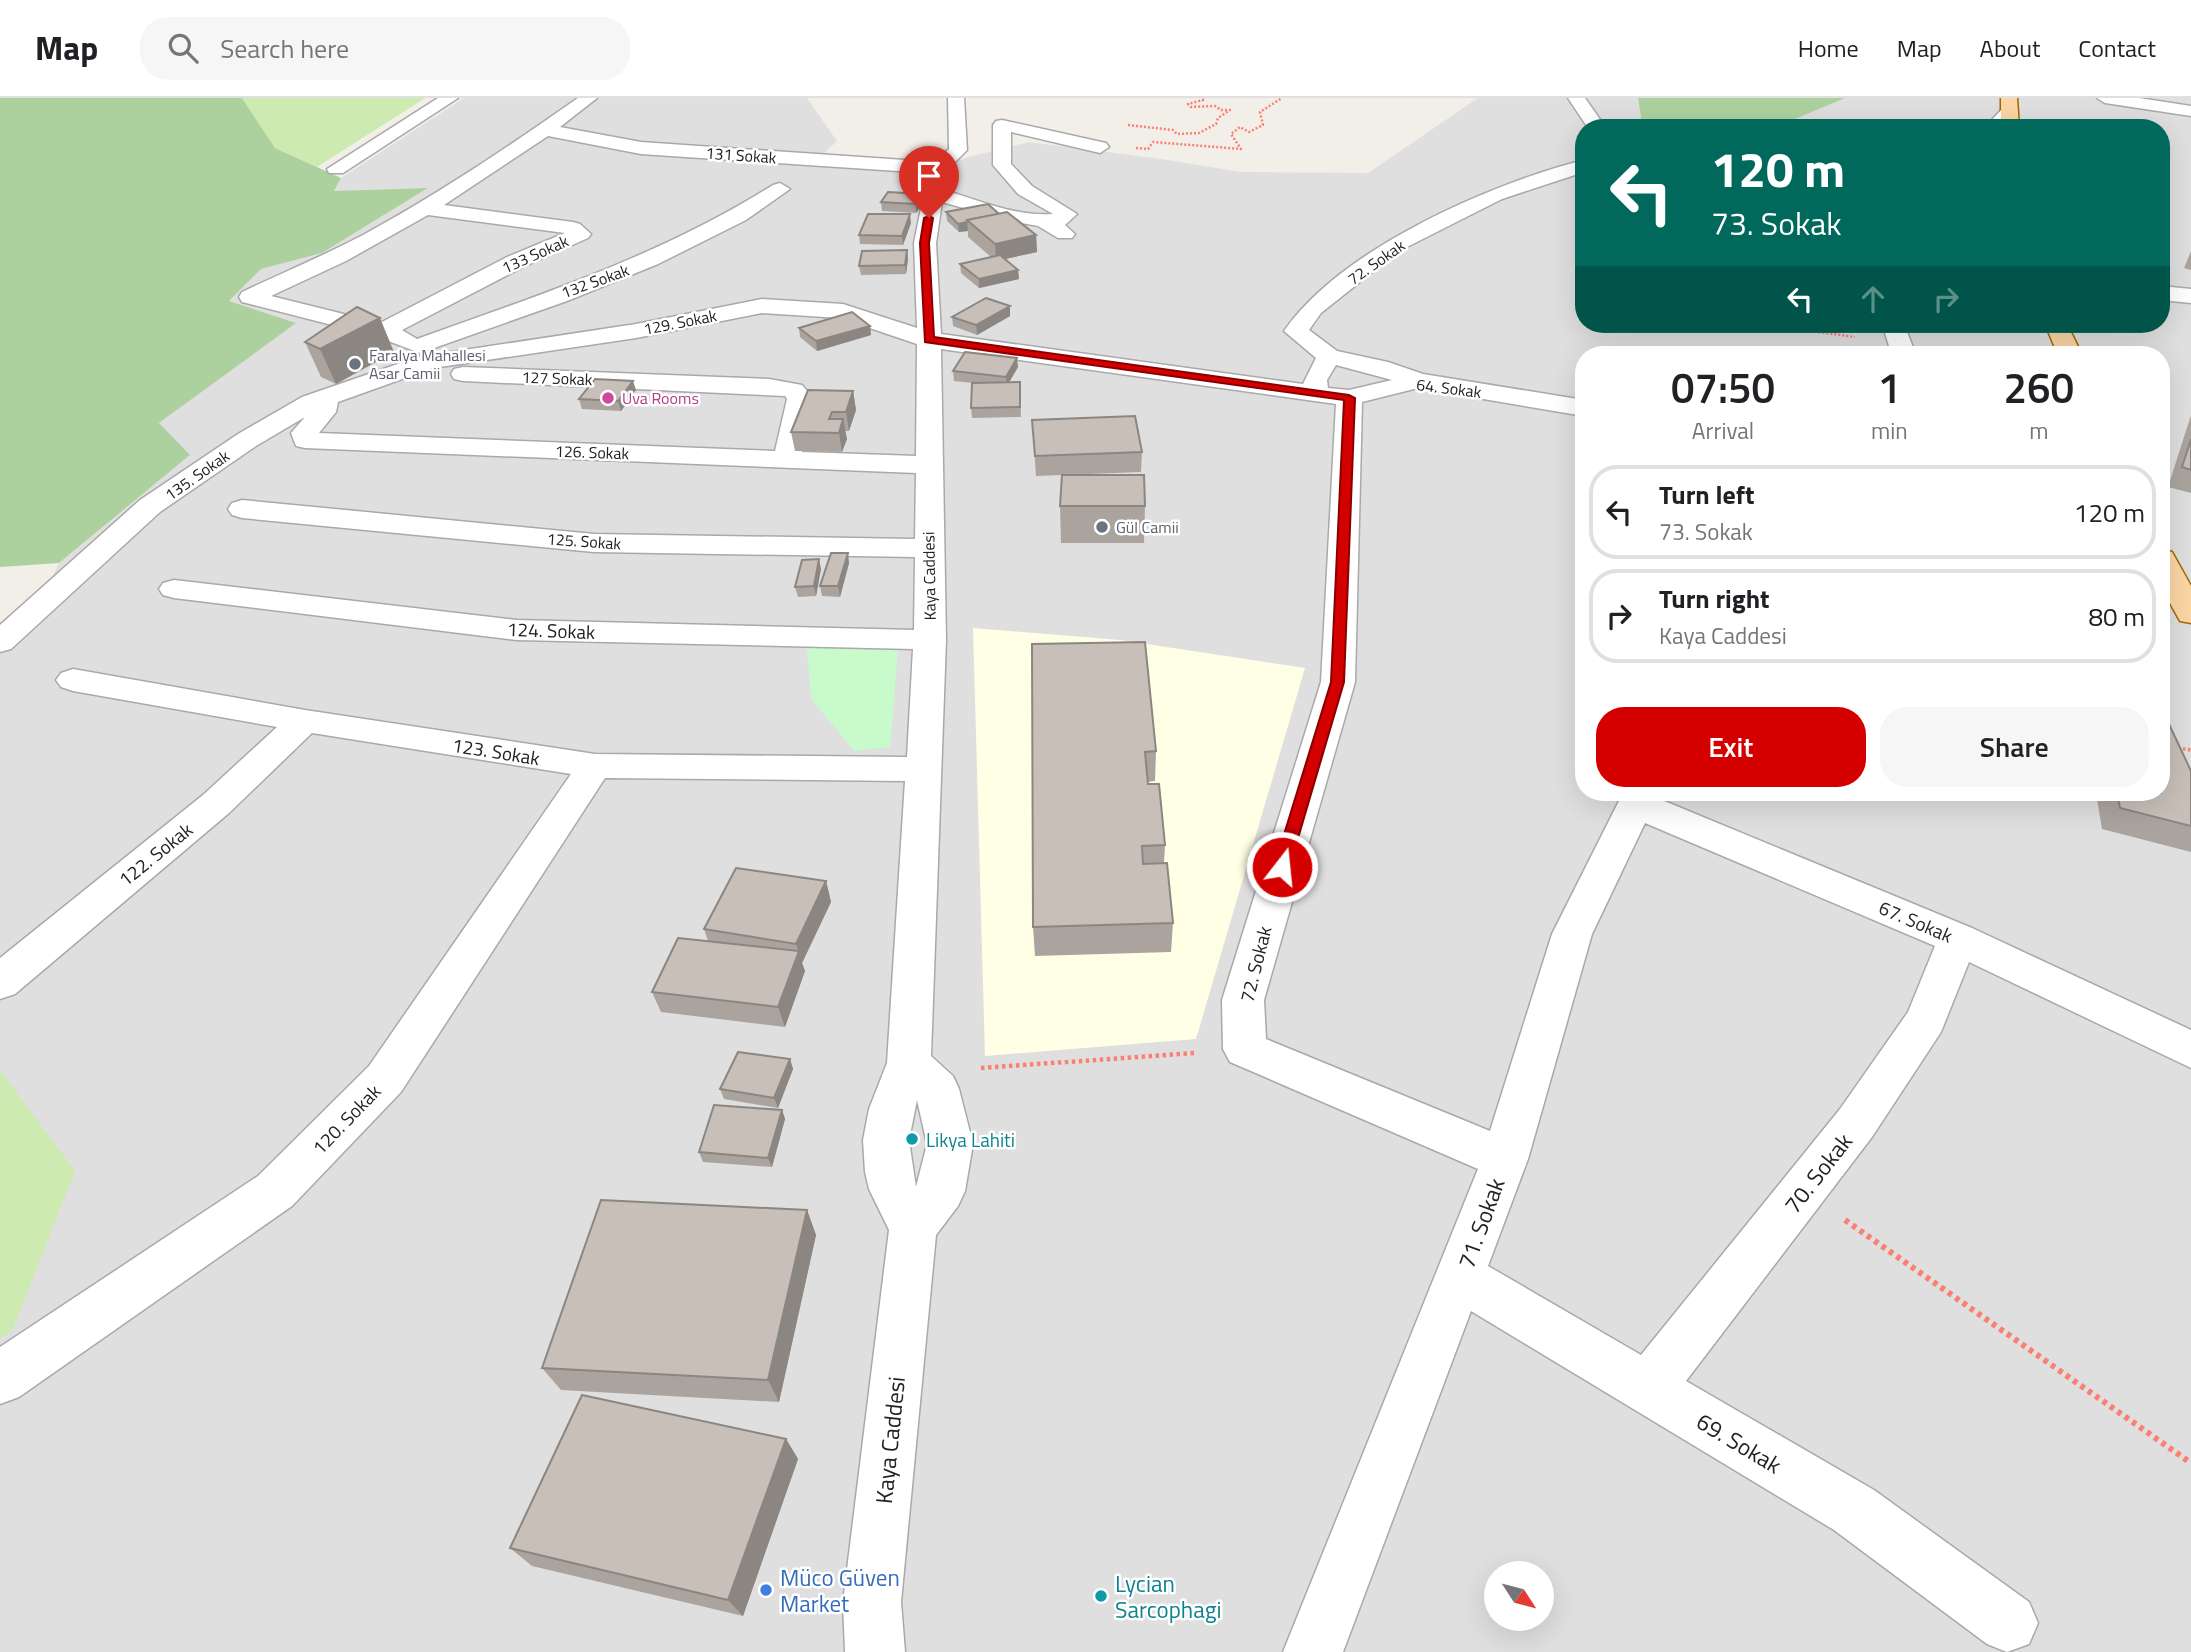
<!DOCTYPE html>
<meta charset="utf-8">
<style>
body{margin:0;font-family:"Titillium Web",sans-serif;background:#f6f6f6;color:#202124;height:100vh;display:flex;flex-direction:column;font-size:26px;white-space:nowrap}
*{box-sizing:border-box;margin:0}
p{font-size:23px;color:#757577}
.icon{flex:none;width:38px;height:38px;fill:none;stroke:currentColor;stroke-width:2;stroke-linecap:round;stroke-linejoin:round}
.map{position:relative;flex:1;overflow:hidden}
.side{position:absolute;left:1575px;top:248px;width:595px;height:455px;display:flex;flex-direction:column;background:#fff;border-radius:28px;box-shadow:0 7px 28px #0002}
.side>*{flex:none}
.guide{position:absolute;left:1575px;top:21px;width:595px;height:214px;border-radius:28px;box-shadow:0 7px 28px #0002;background:#00695c;color:#fff;overflow:hidden}
.needle{width:46px;rotate:126deg}
.buttons{position:absolute;left:1484px;top:1463px;display:grid;gap:14px}
.buttons a{display:grid;place-items:center;width:70px;height:70px;border-radius:50%;background:#fff;box-shadow:0 7px 28px #0002;font-size:35px}
.pin{position:absolute;display:grid;place-items:center;width:60px;height:60px;color:#fff;margin:-72px -30px;border-radius:50% 50% 50% 0;rotate:-45deg;box-shadow:0 0 7px #0007}
.pin .icon{rotate:45deg}
.me{position:absolute;width:77px;margin:-38px;rotate:16deg;stroke-linejoin:round;filter:drop-shadow(0 0 5px #0008)}
.turn{display:flex;align-items:center;gap:24px;height:147px;padding:0 21px;font-size:32px}
.turn .icon{width:91px;height:91px;stroke-width:2.5}
.turn b{display:block;font-size:49px;line-height:60px}
.lanes{display:flex;align-items:center;height:66px;padding:0 21px;background:#0003;justify-content:center;gap:35px;direction:ltr}
.lanes .off{opacity:.35}
.eta{display:flex;justify-content:space-evenly;align-items:center;height:119px;text-align:center}
.eta b{font-size:42px;font-weight:600;line-height:49px}
.button{display:flex;gap:14px;margin-top:auto;padding:14px 21px}
.button a{flex:1;height:80px;border-radius:28px;background:#d40000;color:#fff;font-size:28px;font-weight:600;line-height:80px;text-align:center}
.button a+a{background:#f6f6f6;color:#202124}
ul{padding:0;list-style:none}
li{display:flex;align-items:center;gap:21px;height:94px;margin:0 14px 10px;padding:0 7px;border:4px solid #e0e0e0;border-radius:28px}
li div{flex:1}
li b{display:block;font-size:26px}
li em{font-style:normal}
header{display:flex;align-items:center;gap:42px;box-sizing:border-box;height:98px;padding:0 35px;background:#fff;border-bottom:2px solid #e0e0e0}
header strong{font-size:33px}
nav{display:flex;gap:38px;margin-inline-start:auto;font-size:24px}
.search{width:490px;height:63px;background:#f6f6f6;display:flex;align-items:center;gap:18px;box-sizing:border-box;padding:0 24px;border-radius:28px;color:#757577;font-size:26px}
.map>svg:first-child{display:block}
.residential{fill:#e0dfdf;fill-rule:evenodd}
.education{fill:#ffffe5}
.grass{fill:#cdebb0}
.forest{fill:#add19e}
.park{fill:#c8facc}
.lines{fill:none;stroke-linecap:round;stroke-linejoin:round}
.minor-casing{stroke:#a9a9a9;stroke-width:3}
.major-casing{stroke:#a06b00;stroke-width:3}
.path-far3{stroke:#fa8072;stroke-width:2.5;stroke-dasharray:2 2;stroke-linecap:butt}
.path-far2{stroke:#fa8072;stroke-width:3.5;stroke-dasharray:2.5 2.5;stroke-linecap:butt}
.path-far1{stroke:#fa8072;stroke-width:4.5;stroke-dasharray:3.5 3.5;stroke-linecap:butt}
.path{stroke:#fa8072;stroke-width:6;stroke-dasharray:4.5 4.5;stroke-linecap:butt}
.minor{fill:#fff;fill-rule:evenodd}
.major{fill:#fcd6a4;fill-rule:evenodd}
.wall{fill:#aba49e}
.shaded-wall{fill:#8b8681}
.building{fill:#c7bfb8;stroke:#8b8681;stroke-width:2}
.route{fill:#d40000;stroke:#8a0000;stroke-width:2}
.worship-dot{fill:#6b7280;stroke:#fff;stroke-width:2.5}
.hotel-dot{fill:#d1479c;stroke:#fff;stroke-width:2.5}
.culture-dot{fill:#0f9aa8;stroke:#fff;stroke-width:2.5}
.shop-dot{fill:#3f7fe0;stroke:#fff;stroke-width:2.5}
.labels{text-anchor:middle;dominant-baseline:central;stroke-width:5;stroke-linejoin:round;paint-order:stroke}
.far-street-label{font-size:16px;fill:#222;stroke:#fff}
.far-worship-label{font-size:16px;fill:#5b616d;stroke:#fff;text-anchor:start}
.far-hotel-label{font-size:16px;fill:#b23c85;stroke:#fff;text-anchor:start}
.street-label{font-size:19px;fill:#222;stroke:#fff}
.culture-label{font-size:19px;fill:#0d838f;stroke:#fff;text-anchor:start}
.near-street-label{font-size:23px;fill:#222;stroke:#fff}
.near-shop-label{font-size:23px;fill:#366cbe;stroke:#fff;text-anchor:start}
.near-culture-label{font-size:23px;fill:#0d838f;stroke:#fff;text-anchor:start}
</style>
<header>
<strong>Map</strong>
<div class="search"><svg class="icon" aria-label="search" viewBox="0 0 24 24"><circle cx="10" cy="10" r="6"/><path d="M15 15l6 6"/></svg>Search here</div>
<nav><a>Home</a><a>Map</a><a>About</a><a>Contact</a></nav>
</header>
<div class="map">
<svg width="2191" height="1554" viewBox="0 0 2191 1554">
<rect width="100%" height="100%" fill="#f2efe9"/>
<path class="residential" d="M464,0H807L837,43L811,68L945,65L1029,44L1161,61L1241,74L1368,75L1478,0H2191V1554H0V544L38,510L59,465L189,358L159,325L295,225L229,203L261,171L322,155L427,91L334,93L341,80ZM1584,30H2161V226H1584ZM1584,257H2161V695H1584ZM1496,1475H1542V1521H1496Z"/>
<polygon class="education" points="973,530 1120,542 1305,570 1196,941 985,958"/>
<g class="grass">
<polygon points="242,0 425,0 317,69 275,50"/>
<polygon points="0,972 75,1073 13,1231 0,1241"/>
</g>
<g class="forest">
<polygon points="0,0 242,0 275,50 341,80 334,93 428,90 322,155 261,171 229,203 296,225 159,325 190,357 59,465 0,469"/>
<polygon points="1638,0 1845,0 1773,30 1664,30 1642,25"/>
</g>
<polygon class="park" points="807,549 898,550 890,649 854,653 811,601"/>
<g class="lines">
<g class="minor-casing">
<g id="minor">
<polygon points="438,0 458,0 343,75 329,75 327,71"/>
<path d="M578,0H597L560,29L641,44L934,64L949,51L948,0H964L967,52L947,72L944,92C978,102 1017,119 1053,116L1018,96L993,67V27L996,23L1002,22L1106,45L1109,49L1100,55L1011,34V66L1032,88L1077,116L1065,127L1075,136L1072,140H1058L1038,128L1006,122L942,104L936,145L941,236L1303,286L1316,260L1284,233C1341,151 1489,86 1584,62V74L1502,101L1399,153L1321,215L1309,232L1337,253L1388,264L1423,276L1584,302V318L1418,290L1362,304L1355,584L1264,902L1266,941L1490,1033L1552,836L1623,695H1659L1657,700L1972,830L2191,932V970L1969,864L1941,934L1872,1039L1686,1283L1874,1392L2029,1504L2038,1525L2029,1546L2007,1554L1987,1546L1834,1432L1471,1213L1343,1554H1283L1478,1071L1230,964L1223,951L1222,902L1321,584L1336,306L941,251L946,542L931,958L953,978L959,991L973,1046L965,1093L958,1108L936,1137L901,1504L905,1554H845L843,1504L889,1132L869,1091L865,1074L863,1042L869,1011L887,965L905,683L605,680L401,994L292,1108L19,1299L0,1306V1249L258,1078L369,968L571,676L312,635L229,715L15,896L0,901V860L203,697L277,629L73,593L61,589L56,582L61,575L73,571L305,612L595,656L907,659L913,551L517,542L174,500L163,497L159,491L163,485L174,482L517,522L914,532L915,459L594,454L242,420L232,417L228,411L232,405L242,402L594,436L915,441L916,375L305,350L296,348L291,335L305,319L256,348L160,414L11,551L0,554V527L140,402L238,336L302,299L418,259L636,226L762,201L843,206L917,230L914,145L928,75L641,56L548,38L444,107L573,124L580,126L591,136L588,140L523,169L402,232L417,241C540,197 662,157 773,87L780,85L790,91L746,122L658,166L567,203L420,255L375,238L242,204L239,199L242,194C282,175 323,158 363,137C437,97 508,49 578,0ZM428,117L565,135L507,159L380,225L271,198L346,163ZM762,215L840,220L917,246L916,358L802,354L813,300L802,287L769,281L463,269L454,271L451,276L454,281L463,283L785,298L787,301L775,353L319,335L336,314L338,304L433,270L636,240ZM1336,267L1392,282L1349,292L1328,290L1327,282ZM1645,725L1935,848L1908,914L1840,1011L1641,1257L1488,1168L1528,1061L1592,836ZM917,1002L927,1046L916,1089L909,1042Z"/>
<polygon points="1568,0 1585,0 1606,30 1588,30"/>
<polygon points="2097,0 2139,0 2191,8 2191,18 2105,5"/>
<polygon points="2009,9 2018,14 2003,30 1984,30 2003,10"/>
<polygon points="2161,188 2191,191 2191,205 2161,202"/>
<polygon points="1882,226 1904,226 1916,257 1892,257"/>
</g>
</g>
<g class="major-casing">
<g id="major">
<polygon points="2001,0 2017,0 2019,30 2001,30"/>
<polygon points="2045,226 2067,226 2082,257 2058,257"/>
<polygon points="2161,451 2172,454 2191,488 2191,525 2180,523 2161,489"/>
</g>
</g>
<g class="path-far3">
<polyline points="1128,27 1173,32 1177,36 1199,35 1216,26 1218,20 1230,12 1221,12 1215,8 1191,9 1188,6 1203,2 1201,0"/>
<polyline points="1136,50 1148,51 1153,44 1241,51 1231,36 1240,29 1249,34 1263,27 1260,14 1282,0"/>
<polyline points="1755,226 1855,239"/>
</g>
<polyline class="path-far2" points="2178,650 2191,652"/>
<polyline class="path-far1" points="981,970 1195,955"/>
<polyline class="path" points="1845,1122 2191,1365"/>
<use href="#minor" class="minor"/>
<use href="#major" class="major"/>
</g>
<g class="wall">
<polygon points="881,104 923,105 916,115 882,113"/>
<polygon points="946,114 999,116 1036,137 1037,154 1005,161 1018,172 1019,181 979,190 961,175 960,166 991,159 968,139 968,133 959,134 947,123"/>
<polygon points="911,125 903,147 860,146 859,137"/>
<polygon points="907,152 908,161 906,176 861,177 859,168"/>
<polygon points="2191,153 2191,172 2184,170"/>
<polygon points="1010,208 1010,218 977,237 953,228 952,219"/>
<polygon points="870,228 871,237 817,253 800,239 799,230"/>
<polygon points="305,244 394,254 336,286 321,279"/>
<polygon points="1018,269 1009,284 1020,284 1021,319 972,320 971,310 973,285 954,283 953,273"/>
<polygon points="636,292 621,313 582,311 579,301"/>
<polygon points="853,293 856,312 849,333 845,333 847,341 842,354 795,353 791,334"/>
<polygon points="2191,317 2191,395 2168,389"/>
<polygon points="1032,322 1142,354 1141,374 1036,378"/>
<polygon points="1060,408 1145,408 1144,445 1061,445"/>
<polygon points="849,465 840,499 822,498 820,488"/>
<polygon points="821,471 816,498 798,499 795,489"/>
<polygon points="1032,546 1156,653 1155,683 1147,684 1165,747 1164,765 1173,825 1171,854 1035,858 1033,829"/>
<polygon points="2191,673 2191,754 2102,731 2096,695 2161,695"/>
<polygon points="826,783 831,804 802,865 805,873 785,929 661,914 652,894 708,843 704,831"/>
<polygon points="790,961 793,971 778,1010 724,1001 720,991"/>
<polygon points="782,1012 785,1021 772,1069 703,1064 699,1054"/>
<polygon points="807,1112 816,1137 779,1304 561,1292 542,1270"/>
<polygon points="786,1341 798,1361 743,1518 532,1468 510,1450"/>
</g>
<g class="shaded-wall">
<polygon points="922,96 923,105 916,115 916,106"/>
<polygon points="910,116 911,125 903,147 902,138"/>
<polygon points="967,124 968,133 959,134 958,126"/>
<polygon points="1036,137 1037,154 996,163 995,146"/>
<polygon points="907,152 908,161 906,176 905,167"/>
<polygon points="1018,172 1019,181 979,190 979,181"/>
<polygon points="1010,208 1010,218 977,237 976,227"/>
<polygon points="380,220 394,254 336,286 320,251"/>
<polygon points="870,228 871,237 817,253 816,243"/>
<polygon points="1017,260 1018,269 1007,288 1006,279"/>
<polygon points="633,283 636,292 621,313 618,303"/>
<polygon points="853,293 856,312 849,333 846,314"/>
<polygon points="843,321 847,341 842,354 839,335"/>
<polygon points="848,455 849,465 840,499 838,488"/>
<polygon points="819,461 821,471 816,498 814,488"/>
<polygon points="826,783 831,804 802,865 805,873 785,929 778,909 799,855 796,846"/>
<polygon points="790,961 793,971 778,1010 774,1000"/>
<polygon points="782,1012 785,1021 772,1069 768,1060"/>
<polygon points="807,1112 816,1137 779,1304 768,1282"/>
<polygon points="786,1341 798,1361 743,1518 728,1502"/>
</g>
<g class="building">
<polygon points="888,94 922,96 916,106 881,104"/>
<polygon points="988,106 999,116 967,122 967,124 958,126 946,114"/>
<polygon points="1007,114 1036,137 995,146 967,122"/>
<polygon points="868,116 910,116 902,138 859,137"/>
<polygon points="907,152 905,167 859,168 862,153"/>
<polygon points="1000,157 1018,172 979,181 960,166"/>
<polygon points="986,200 1010,208 976,227 952,219"/>
<polygon points="357,209 380,220 320,251 305,244"/>
<polygon points="852,214 870,228 816,243 799,230"/>
<polygon points="965,254 1017,260 1006,279 953,273"/>
<polygon points="595,281 633,283 618,303 579,301"/>
<polygon points="1020,284 1020,309 971,310 972,285"/>
<polygon points="808,292 853,293 846,314 832,314 829,321 843,321 839,335 791,334"/>
<polygon points="1135,318 1142,354 1035,358 1032,322"/>
<polygon points="2191,341 2191,372 2182,369"/>
<polygon points="1062,377 1144,377 1145,408 1060,408"/>
<polygon points="831,455 848,455 838,488 820,488"/>
<polygon points="819,461 814,488 795,489 802,462"/>
<polygon points="1145,544 1156,653 1145,654 1148,686 1159,686 1165,747 1142,748 1143,766 1167,765 1173,825 1033,829 1032,546"/>
<polygon points="2161,609 2191,673 2191,728 2120,710 2117,695 2161,695"/>
<polygon points="736,770 826,783 796,846 704,831"/>
<polygon points="678,840 799,853 778,909 652,894"/>
<polygon points="738,954 790,961 774,1000 720,991"/>
<polygon points="714,1007 782,1012 768,1060 699,1054"/>
<polygon points="601,1102 807,1112 768,1282 542,1270"/>
<polygon points="582,1297 786,1341 728,1502 510,1450"/>
</g>
<polygon class="route" points="929,118 933,120 929,145 934,239 1349,297 1355,300 1344,584 1288,774 1282,775 1274,769 1331,584 1344,302 925,244 920,145 924,120"/>
<g class="worship-dot">
<circle cx="355" cy="266" r="7"/>
<circle cx="1102" cy="429" r="7"/>
</g>
<circle class="hotel-dot" cx="608" cy="300" r="7"/>
<g class="culture-dot">
<circle cx="912" cy="1041" r="7"/>
<circle cx="1101" cy="1498" r="7"/>
</g>
<circle class="shop-dot" cx="766" cy="1492" r="7"/>
<g class="labels">
<g class="far-street-label">
<text transform="translate(741 57) rotate(4)">131 Sokak</text>
<text transform="translate(535 156) rotate(-24)">133 Sokak</text>
<text transform="translate(1376 164) rotate(-35)">72. Sokak</text>
<text transform="translate(595 183) rotate(-20)">132 Sokak</text>
<text transform="translate(680 224) rotate(-11)">129. Sokak</text>
<text transform="translate(557 280) rotate(2)">127 Sokak</text>
<text transform="translate(1449 290) rotate(7)">64. Sokak</text>
<text transform="translate(592 354) rotate(2)">126. Sokak</text>
<text transform="translate(197 377) rotate(-35)">135. Sokak</text>
<text transform="translate(584 443) rotate(4)">125. Sokak</text>
<text transform="translate(929 478) rotate(-91)">Kaya Caddesi</text>
</g>
<g class="far-worship-label">
<text x="369" y="257">Faralya Mahallesi<tspan x="369" dy="18">Asar Camii</tspan></text>
<text x="1116" y="429">Gül Camii</text>
</g>
<g class="far-hotel-label">
<text x="622" y="300">Uva Rooms</text>
</g>
<g class="street-label">
<text transform="translate(551 532) rotate(2)">124. Sokak</text>
<text transform="translate(496 653) rotate(9)">123. Sokak</text>
<text transform="translate(155 756) rotate(-39)">122. Sokak</text>
<text transform="translate(1916 823) rotate(23)">67. Sokak</text>
<text transform="translate(1255 866) rotate(-76)">72. Sokak</text>
<text transform="translate(346 1021) rotate(-46)">120. Sokak</text>
</g>
<g class="culture-label">
<text x="926" y="1041">Likya Lahiti</text>
</g>
<g class="near-street-label">
<text transform="translate(1818 1075) rotate(-52)">70. Sokak</text>
<text transform="translate(1481 1125) rotate(-70)">71. Sokak</text>
<text transform="translate(890 1342) rotate(-84)">Kaya Caddesi</text>
<text transform="translate(1739 1345) rotate(31)">69. Sokak</text>
</g>
<g class="near-shop-label">
<text x="780" y="1479">Müco Güven<tspan x="780" dy="26">Market</tspan></text>
</g>
<g class="near-culture-label">
<text x="1115" y="1485">Lycian<tspan x="1115" dy="26">Sarcophagi</tspan></text>
</g>
</g>
</svg>
<div class="buttons">
<a><svg class="needle" viewBox="-14 -14 28 28"><path d="M0-13l5 13h-10z" fill="#e53935"/><path d="M0 13l5-13h-10z" fill="#757577"/></svg></a>
</div>
<div class="pin" style="left:929px;top:120px;background:#d93025"><svg class="icon" aria-label="arrive" viewBox="0 0 24 24"><path d="M6 21V4h12l-3 4 3 4H6"/></svg></div>
<svg class="me" style="left:1282px;top:769px" viewBox="-20 -20 40 40"><circle r="17" fill="#d40000" stroke="#fff" stroke-width="3"/><path d="M0-11L8 9 0 5-8 9z" fill="#fff"/></svg>
<div class="guide">
<div class="turn"><svg class="icon" aria-label="left" viewBox="0 0 24 24"><path d="M17 20v-9H6M10 6l-5 5 5 5"/></svg><div><b>120 m</b>73. Sokak</div></div>
<div class="lanes"><svg class="icon" aria-label="left" viewBox="0 0 24 24"><path d="M17 20v-9H6M10 6l-5 5 5 5"/></svg><svg class="icon off" aria-label="ahead" viewBox="0 0 24 24"><path d="M12 20V5M6 11l6-6 6 6"/></svg><svg class="icon off" aria-label="right" viewBox="0 0 24 24"><path d="M7 20v-9h11M14 6l5 5-5 5"/></svg></div>
</div>
<section class="side">
<div class="eta">
<div><b>07:50</b><p>Arrival</p></div>
<div><b>1</b><p>min</p></div>
<div><b>260</b><p>m</p></div>
</div>
<ul>
<li><svg class="icon" aria-label="left" viewBox="0 0 24 24"><path d="M17 20v-9H6M10 6l-5 5 5 5"/></svg><div><b>Turn left</b><p>73. Sokak</p></div><em>120 m</em></li>
<li><svg class="icon" aria-label="right" viewBox="0 0 24 24"><path d="M7 20v-9h11M14 6l5 5-5 5"/></svg><div><b>Turn right</b><p>Kaya Caddesi</p></div><em>80 m</em></li>
</ul>
<div class="button"><a>Exit</a><a>Share</a></div>
</section>
</div>
